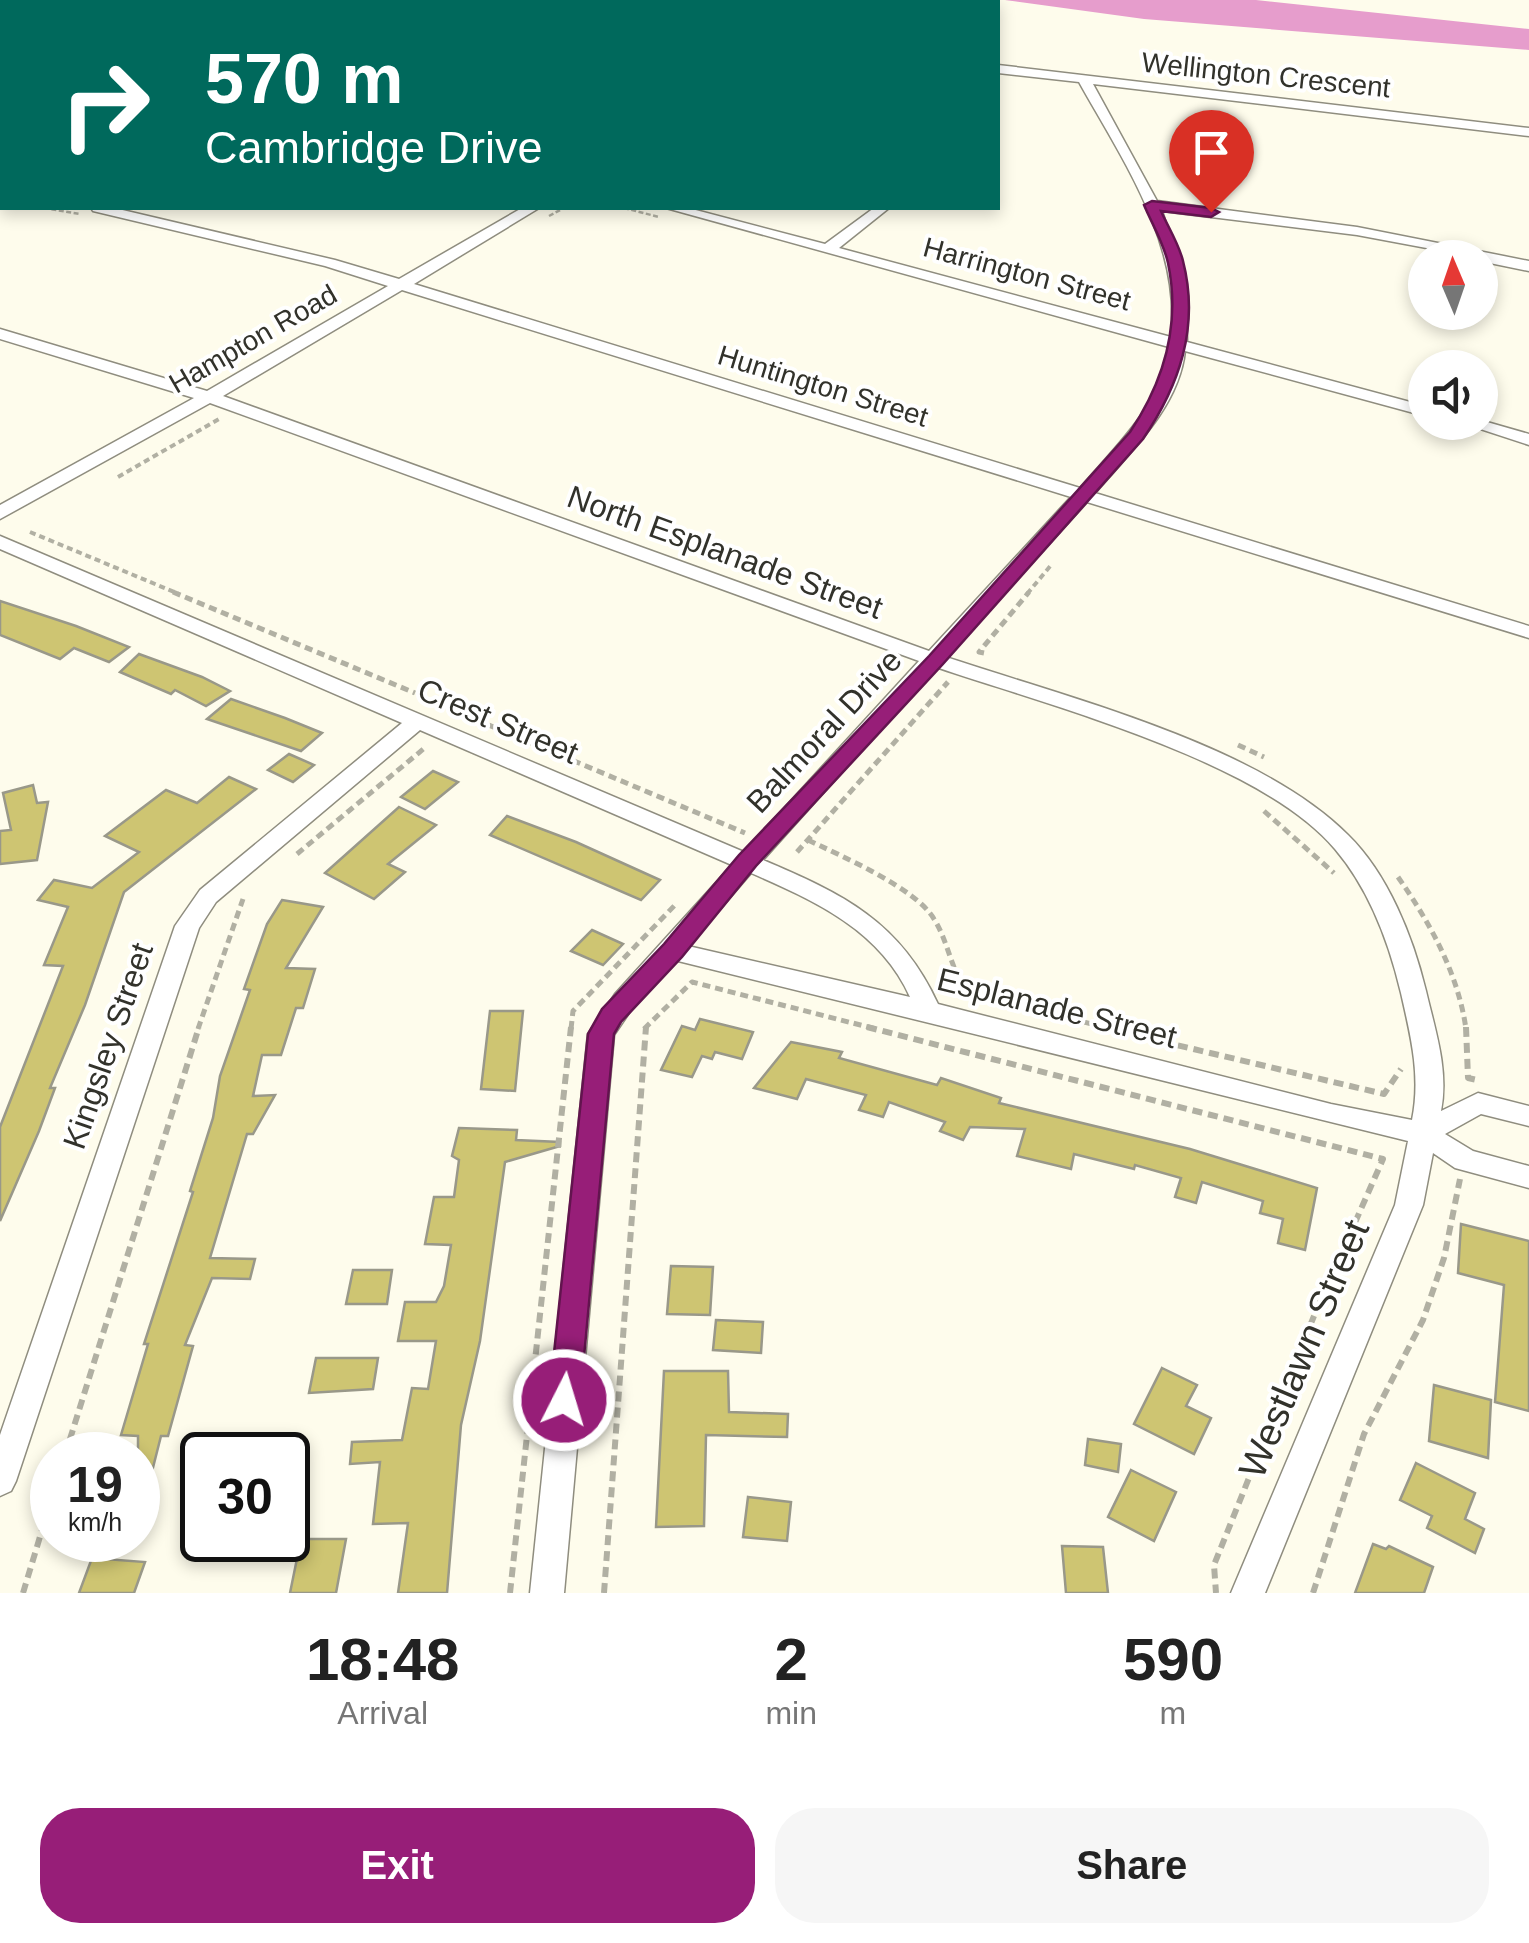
<!DOCTYPE html>
<style>
body{margin:0;font-family:Arial,sans-serif;background:#f6f6f6;color:#222;height:100vh;display:flex;flex-direction:column;font-size:38px;white-space:nowrap}
*{box-sizing:border-box;margin:0}
p{font-size:32px;color:#767676}
.icon{flex:none;width:55px;height:55px;fill:none;stroke:currentColor;stroke-width:2;stroke-linecap:round;stroke-linejoin:round}
.map{position:relative;height:1593px;overflow:hidden}
.side{display:flex;flex-direction:column;background:#fff;flex:1}
.side>*{flex:none}
.hud{position:absolute;left:0px;top:0px;width:1000px;height:210px;box-shadow:0 5px 15px #0003;background:#00695c;color:#fff;overflow:hidden}
.needle{width:65px;rotate:358deg}
.tools{position:absolute;left:1408px;top:240px;display:grid;gap:20px}
.tools a{display:grid;place-items:center;width:90px;height:90px;border-radius:50%;background:#fff;box-shadow:0 5px 15px #0003;font-size:50px}
.speed{position:absolute;left:30px;top:1432px;display:flex;gap:20px;font-size:50px;font-weight:700;text-align:center}
.speed>*{display:grid;place-content:center;width:130px;height:130px;border-radius:50%;background:#fff;box-shadow:0 5px 15px #0003;line-height:1}
.speed small{font-size:25px;font-weight:400}
.speed .limit{border:5px solid #111;border-radius:15px;background:#fff;color:#111}
.pin{position:absolute;display:grid;place-items:center;width:85px;height:85px;color:#fff;margin:-102px -42px;border-radius:50% 50% 50% 0;rotate:-45deg;box-shadow:0 0 10px #0007}
.pin .icon{rotate:45deg}
.me{position:absolute;width:110px;margin:-55px;rotate:5deg;stroke-linejoin:round;filter:drop-shadow(0 0 8px #0008)}
.turn{display:flex;align-items:center;gap:35px;height:210px;padding:0 40px;font-size:45px}
.turn .icon{width:130px;height:130px;stroke-width:2.5}
.turn b{display:block;font-size:70px;line-height:85px}
.eta{display:flex;justify-content:space-evenly;align-items:center;height:170px;text-align:center}
.eta b{font-size:60px;font-weight:700;line-height:70px}
.cta{display:flex;gap:20px;margin-top:auto;padding:20px 40px}
.cta a{flex:1;height:115px;border-radius:40px;background:#971e78;color:#fff;font-size:40px;font-weight:700;line-height:115px;text-align:center}
.cta a+a{background:#f6f6f6;color:#222}
.map>svg:first-child{display:block}
.water{fill:#e69dcc}
.building{fill:#cec572;stroke:#999889;stroke-width:2.5}
.lines{fill:none;stroke-linecap:round;stroke-linejoin:round}
.street-casing{stroke:#8f8d7f;stroke-width:3}
.path-far3{stroke:#b1b0a3;stroke-width:2.5;stroke-dasharray:5 2.5;stroke-linecap:butt}
.path-far2{stroke:#b1b0a3;stroke-width:4;stroke-dasharray:6 4;stroke-linecap:butt}
.path-far1{stroke:#b1b0a3;stroke-width:5;stroke-dasharray:8 5;stroke-linecap:butt}
.path{stroke:#b1b0a3;stroke-width:6;stroke-dasharray:10 6;stroke-linecap:butt}
.street{fill:#fff;fill-rule:evenodd}
.route{fill:#971e78;stroke:#62144e;stroke-width:2.5}
.labels{text-anchor:middle;dominant-baseline:central;stroke-width:8;stroke-linejoin:round;paint-order:stroke}
.far-street-label{font-size:28px;fill:#32322b;stroke:#fff}
.street-label{font-size:32px;fill:#32322b;stroke:#fff}
.near-street-label{font-size:38px;fill:#32322b;stroke:#fff}
</style>
<div class="map">
<svg width="1529" height="1593" viewBox="0 0 1529 1593">
<rect width="100%" height="100%" fill="#fefcec"/>
<polygon class="water" points="1005,0 1256,0 1529,29 1529,50 1144,19"/>
<g class="building">
<polygon points="0,601 76,626 129,647 109,662 74,648 60,659 0,635"/>
<polygon points="139,654 202,677 230,691 206,706 175,690 171,694 120,672"/>
<polygon points="231,699 285,718 322,733 301,751 207,719"/>
<polygon points="289,754 314,765 293,782 268,770"/>
<polygon points="433,771 458,782 425,809 401,797"/>
<polygon points="229,777 256,789 124,892 85,1005 50,1088 55,1088 39,1131 0,1221 0,1127 63,966 44,965 68,907 38,900 54,880 92,888 139,852 105,836 166,790 197,803"/>
<polygon points="33,785 37,803 48,802 37,860 0,864 0,831 11,830 3,793"/>
<polygon points="399,807 436,825 388,864 405,872 374,899 325,873"/>
<polygon points="507,816 576,842 660,880 641,900 490,835"/>
<polygon points="282,900 323,907 286,968 315,969 303,1008 296,1008 281,1055 262,1055 253,1096 275,1095 253,1134 247,1134 210,1258 255,1259 250,1279 212,1278 185,1345 193,1346 168,1436 161,1436 145,1499 138,1498 138,1436 121,1435 148,1344 144,1344 193,1192 190,1191 213,1118 220,1076 250,990 244,989 267,924"/>
<polygon points="592,930 623,944 603,965 571,951"/>
<polygon points="490,1011 523,1011 515,1091 481,1089"/>
<polygon points="700,1019 753,1032 742,1059 715,1052 712,1059 702,1056 692,1077 661,1070 682,1026 695,1030"/>
<polygon points="791,1042 842,1052 839,1058 937,1085 941,1078 1001,1098 999,1103 1190,1149 1317,1188 1305,1250 1278,1243 1283,1219 1260,1213 1263,1201 1202,1182 1196,1203 1175,1197 1181,1178 1135,1165 1134,1169 1074,1154 1071,1169 1017,1156 1025,1129 970,1127 963,1140 940,1131 945,1122 889,1102 883,1117 859,1110 866,1095 806,1079 797,1099 754,1088"/>
<polygon points="459,1128 517,1130 516,1140 560,1142 560,1146 505,1162 480,1341 461,1425 447,1593 398,1593 408,1523 373,1524 380,1462 350,1464 352,1442 402,1440 412,1388 428,1389 436,1341 398,1341 405,1302 436,1302 444,1286 451,1245 425,1244 434,1197 454,1197 459,1160 452,1156"/>
<polygon points="1461,1224 1529,1241 1529,1411 1495,1402 1504,1285 1458,1273"/>
<polygon points="671,1266 713,1267 710,1315 667,1314"/>
<polygon points="353,1270 392,1270 387,1304 346,1304"/>
<polygon points="716,1320 763,1322 761,1353 713,1350"/>
<polygon points="316,1358 378,1358 373,1389 309,1393"/>
<polygon points="1162,1368 1197,1385 1186,1406 1211,1418 1194,1454 1134,1424"/>
<polygon points="664,1371 728,1371 729,1412 788,1414 787,1437 706,1435 704,1526 656,1527"/>
<polygon points="1434,1385 1491,1400 1488,1458 1429,1441"/>
<polygon points="1088,1439 1121,1444 1118,1472 1085,1465"/>
<polygon points="1416,1463 1475,1493 1465,1519 1484,1529 1475,1553 1427,1528 1432,1516 1400,1500"/>
<polygon points="1131,1470 1176,1492 1154,1541 1108,1517"/>
<polygon points="748,1497 791,1502 787,1541 743,1537"/>
<polygon points="301,1539 346,1539 336,1593 290,1593"/>
<polygon points="1373,1544 1386,1549 1389,1546 1433,1567 1424,1593 1355,1593"/>
<polygon points="1062,1546 1103,1547 1108,1593 1066,1593"/>
<polygon points="92,1558 145,1562 134,1593 79,1593"/>
</g>
<g class="lines">
<g class="street-casing">
<g id="street">
<polygon points="374,0 399,0 401,2 376,2"/>
<polygon points="760,0 778,0 780,2 762,2"/>
<path d="M998,65L1529,128V136L1093,84L1157,201L1357,227L1529,261V271L1480,261V258L1357,235L1162,211L1186,286L1187,342L1425,406V416L1185,351C1179,407 1130,452 1095,493L1529,626V638L1087,502L946,657C1068,698 1257,744 1348,835C1388,874 1413,937 1426,991C1435,1030 1449,1070 1441,1111L1478,1093L1529,1106V1126L1481,1114L1445,1134L1473,1151L1529,1166V1188L1455,1168L1433,1153L1423,1205L1265,1593H1231L1395,1205L1408,1141L674,960L633,1007L614,1035L564,1593H530L588,1034L615,994L732,865L420,730L216,902L199,928L16,1481L11,1491L0,1496V1435L175,926L200,890L402,723L0,549V536L744,852L919,661L210,403L0,519V505L194,398L0,339V329L207,391L388,286L325,266L93,211L91,208H114L335,260L399,279L522,208H539L414,284L1080,488C1116,446 1162,405 1169,347L666,208H688L825,244L874,208H889L839,248L1171,337C1182,245 1122,159 1079,82L998,73ZM402,290L1071,497L929,651L223,396ZM936,667C1047,705 1260,760 1335,849C1369,889 1389,942 1401,993C1411,1037 1421,1076 1412,1120L1331,1104L938,1004C900,921 843,894 763,860ZM751,873C815,901 880,930 910,997L688,946Z"/>
<rect x="0" y="75" width="2" height="8"/>
<rect x="0" y="186" width="2" height="9"/>
<polygon points="1480,420 1529,434 1529,445 1459,422"/>
</g>
</g>
<g class="path-far3">
<polyline points="44,208 80,214"/>
<polyline points="624,208 659,217"/>
<polyline points="549,216 564,208"/>
</g>
<g class="path-far2">
<polyline points="1426,427 1454,435"/>
<polyline points="118,477 219,419"/>
<polyline points="30,532 179,594"/>
<polyline points="1027,594 1052,564"/>
</g>
<g class="path-far1">
<polyline points="173,592 415,693"/>
<polyline points="984,653 979,652 1029,592"/>
<polyline points="465,715 745,833"/>
<polyline points="1238,745 1264,757"/>
<polyline points="1264,811 1334,873"/>
<path d="M808,840C841,856 916,888 934,919C948,941 950,967 966,990L1110,1029"/>
<polyline points="797,852 948,682"/>
<polyline points="297,854 427,746"/>
<path d="M1398,877C1430,923 1458,973 1466,1029"/>
<polyline points="198,1029 243,899"/>
<polyline points="571,1029 573,1011 675,905"/>
<polyline points="644,1029 692,982 876,1029"/>
</g>
<g class="path">
<polyline points="867,1027 1383,1159 1316,1311 1214,1565 1216,1593"/>
<polyline points="1100,1027 1384,1094 1401,1069"/>
<polyline points="1466,1027 1468,1078 1477,1080"/>
<polyline points="65,1455 199,1027"/>
<polyline points="23,1593 52,1497"/>
<polyline points="510,1593 571,1027"/>
<polyline points="604,1593 646,1027"/>
<polyline points="1313,1593 1364,1434 1423,1320 1444,1258 1460,1179"/>
</g>
<use href="#street" class="street"/>
</g>
<path class="route" d="M1152,201L1211,208L1219,212L1211,217L1161,211C1168,227 1179,244 1183,261C1200,327 1179,386 1143,439L943,664L756,866L682,957L621,1022L614,1034L580,1400L575,1410L564,1414L554,1410L549,1400L588,1034L602,1009L664,944L739,855L929,656L1130,432C1164,381 1181,325 1168,263C1164,244 1152,224 1144,205Z"/>
<g class="labels">
<g class="far-street-label">
<text transform="translate(1266 75) rotate(6)">Wellington Crescent</text>
<text transform="translate(1027 274) rotate(15)">Harrington Street</text>
<text transform="translate(253 339) rotate(-30)">Hampton Road</text>
<text transform="translate(823 386) rotate(17)">Huntington Street</text>
</g>
<g class="street-label">
<text transform="translate(725 552) rotate(20)">North Esplanade Street</text>
<text transform="translate(498 721) rotate(23)">Crest Street</text>
<text transform="translate(824 731) rotate(-47)">Balmoral Drive</text>
<text transform="translate(1057 1008) rotate(14)">Esplanade Street</text>
<text transform="translate(108 1046) rotate(-71)">Kingsley Street</text>
</g>
<g class="near-street-label">
<text transform="translate(1304 1349) rotate(-67)">Westlawn Street</text>
</g>
</g>
</svg>
<div class="tools">
<a><svg class="needle" viewBox="-14 -14 28 28"><path d="M0-13l5 13h-10z" fill="#e53935"/><path d="M0 13l5-13h-10z" fill="#767676"/></svg></a>
<a><svg class="icon" aria-label="sound" viewBox="0 0 24 24"><path d="M4 9h4l5-4v14l-5-4H4zM17 9q2 3 0 6"/></svg></a>
</div>
<div class="speed"><div>19<small>km/h</small></div><div class="limit">30</div></div>
<div class="pin" style="left:1211px;top:212px;background:#d93025"><svg class="icon" aria-label="arrive" viewBox="0 0 24 24"><path d="M6 21V4h12l-3 4 3 4H6"/></svg></div>
<svg class="me" style="left:564px;top:1400px" viewBox="-20 -20 40 40"><circle r="17" fill="#971e78" stroke="#fff" stroke-width="3"/><path d="M0-11L8 9 0 5-8 9z" fill="#fff"/></svg>
<div class="hud">
<div class="turn"><svg class="icon" aria-label="right" viewBox="0 0 24 24"><path d="M7 20v-9h11M14 6l5 5-5 5"/></svg><div><b>570 m</b>Cambridge Drive</div></div>
</div>
</div>
<section class="side">
<div class="eta">
<div><b>18:48</b><p>Arrival</p></div>
<div><b>2</b><p>min</p></div>
<div><b>590</b><p>m</p></div>
</div>
<div class="cta"><a>Exit</a><a>Share</a></div>
</section>
